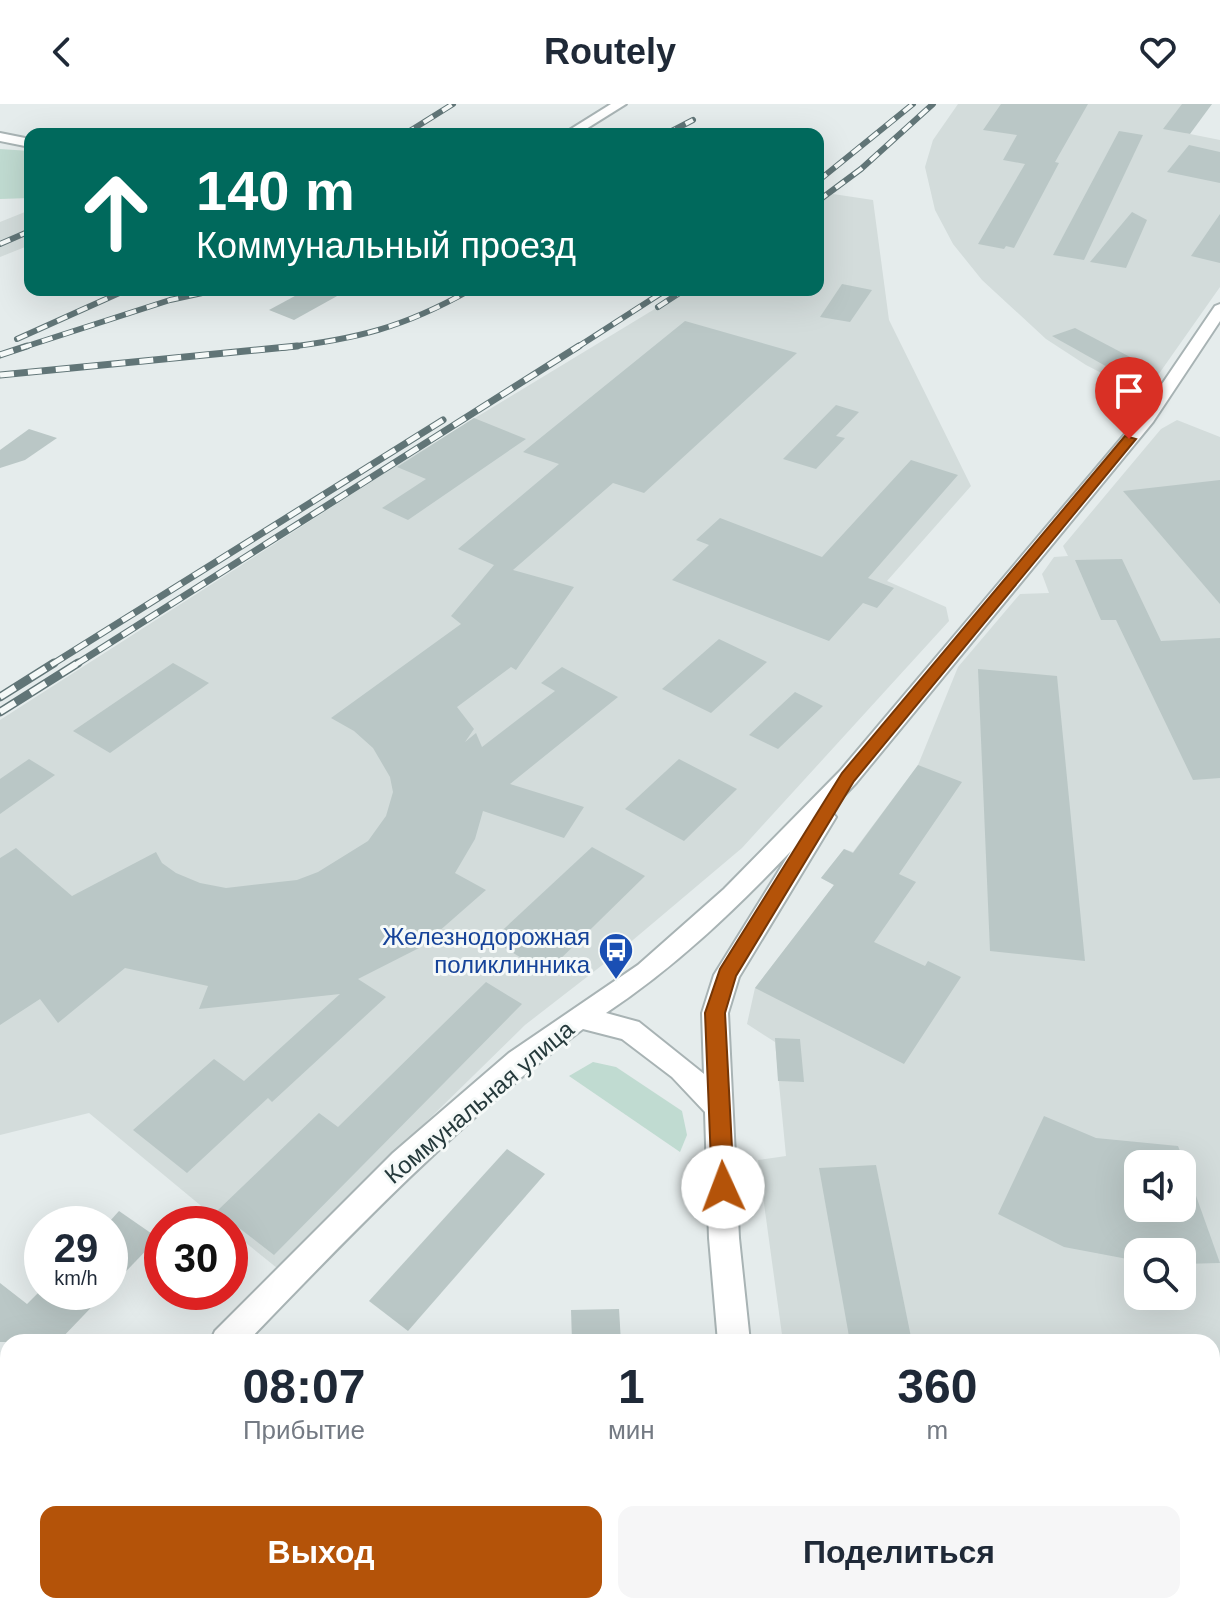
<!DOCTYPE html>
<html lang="ru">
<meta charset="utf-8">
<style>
body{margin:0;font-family:Helvetica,sans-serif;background:#f6f6f7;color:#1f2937;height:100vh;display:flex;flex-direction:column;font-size:30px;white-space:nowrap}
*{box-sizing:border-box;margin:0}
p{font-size:26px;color:#747a83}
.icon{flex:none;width:44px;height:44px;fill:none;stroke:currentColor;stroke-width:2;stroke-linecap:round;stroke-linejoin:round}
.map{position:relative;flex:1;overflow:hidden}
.sheet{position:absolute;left:0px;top:1230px;width:1220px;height:280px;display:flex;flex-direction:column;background:#fff;border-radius:24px 24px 0 0;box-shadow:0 8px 32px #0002}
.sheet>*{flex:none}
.banner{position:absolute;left:24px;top:24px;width:800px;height:168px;border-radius:16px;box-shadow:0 8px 32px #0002;background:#00695c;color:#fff;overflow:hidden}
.tools{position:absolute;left:1124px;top:1046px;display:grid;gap:16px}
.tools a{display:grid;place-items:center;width:72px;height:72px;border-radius:16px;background:#fff;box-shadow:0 8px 32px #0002;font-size:40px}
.speed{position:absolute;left:24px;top:1102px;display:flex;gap:16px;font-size:40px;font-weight:700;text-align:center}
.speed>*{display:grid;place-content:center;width:104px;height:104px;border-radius:50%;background:#fff;box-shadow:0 8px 32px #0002;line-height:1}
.speed small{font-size:20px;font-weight:400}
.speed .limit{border:12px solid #d22;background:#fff;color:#111}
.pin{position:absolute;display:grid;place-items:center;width:68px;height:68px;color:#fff;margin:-82px -34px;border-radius:50% 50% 50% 0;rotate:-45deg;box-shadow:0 0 8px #0007}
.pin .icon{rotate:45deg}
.me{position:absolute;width:88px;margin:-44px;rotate:358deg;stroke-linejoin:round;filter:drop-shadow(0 0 6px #0008)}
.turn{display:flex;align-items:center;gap:28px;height:168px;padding:0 40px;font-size:36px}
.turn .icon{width:104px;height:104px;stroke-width:2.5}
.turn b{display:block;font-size:56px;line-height:68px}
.eta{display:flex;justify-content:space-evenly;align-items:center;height:136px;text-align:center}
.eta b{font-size:48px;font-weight:700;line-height:56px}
.primary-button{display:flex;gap:16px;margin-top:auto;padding:16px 40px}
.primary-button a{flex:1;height:92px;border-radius:16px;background:#b45309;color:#fff;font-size:32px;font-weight:700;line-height:92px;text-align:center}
.primary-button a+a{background:#f6f6f7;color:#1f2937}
header{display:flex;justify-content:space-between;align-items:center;height:104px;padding:0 40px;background:#fff;font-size:36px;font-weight:700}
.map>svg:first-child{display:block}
.built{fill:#d3dcdb;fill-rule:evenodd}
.green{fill:#c0dbd1}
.building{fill:#bac7c6}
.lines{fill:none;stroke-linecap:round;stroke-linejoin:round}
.street-casing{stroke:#a8b3b4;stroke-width:4}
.street{fill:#fff;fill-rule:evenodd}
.rail-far2-casing{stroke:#617577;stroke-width:6}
.rail-far1-casing{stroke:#617577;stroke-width:7}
.rail-casing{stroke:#617577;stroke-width:9}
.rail-far2{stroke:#f5f9f8;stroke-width:4;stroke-dasharray:11;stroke-linecap:butt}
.rail-far1{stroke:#f5f9f8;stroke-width:5;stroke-dasharray:14;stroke-linecap:butt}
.rail{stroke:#f5f9f8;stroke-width:6;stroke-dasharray:18;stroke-linecap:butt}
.route{fill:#b45309;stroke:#753606;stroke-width:2}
.labels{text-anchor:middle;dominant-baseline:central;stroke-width:6;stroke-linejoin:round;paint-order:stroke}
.transit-label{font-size:24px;fill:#164399;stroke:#f5f9f8;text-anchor:end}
.street-label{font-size:24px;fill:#263a3c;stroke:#f5f9f8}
</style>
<header><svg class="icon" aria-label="back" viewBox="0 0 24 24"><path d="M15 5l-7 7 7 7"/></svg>Routely<svg class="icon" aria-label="heart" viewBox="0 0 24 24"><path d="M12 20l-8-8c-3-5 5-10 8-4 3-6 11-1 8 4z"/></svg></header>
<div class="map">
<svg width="1220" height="1510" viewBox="0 0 1220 1510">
<rect width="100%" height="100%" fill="#e5ecec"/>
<g class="built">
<polygon points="958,0 1212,0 1185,29 1220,36 1220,183 1144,291 1086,261 1046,235 982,176 953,140 935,106 925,63 933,36"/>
<polygon points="833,90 873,96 889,216 971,382 887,477 946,503 949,517 742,744 614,852 525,921 277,1164 230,1126 230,1120 223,1120 89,1009 0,1031 0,616 391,365 686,186 818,186 818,100"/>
<polygon points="30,106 30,141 0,153 0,118"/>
<path d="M1177,316L1220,333V1510H819L818,1502H1212V1238H783L758,1056L786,1052L775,938L747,920L755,884L834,781L821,774L844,745L853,748L918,661L958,563L1020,490L1049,489L1042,470L1054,453L1068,452L1063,442L1161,325ZM1138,1060H1182V1104H1138ZM1138,1148H1182V1192H1138Z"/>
</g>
<g class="green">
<polygon points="0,45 30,47 30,94 0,95"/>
<polygon points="593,958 616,963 682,1007 687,1031 680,1048 569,972"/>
</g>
<g class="building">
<polygon points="1001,0 1088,0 1055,58 1059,59 1014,144 1006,142 1004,145 978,140 1025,60 1003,56 1017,31 983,26"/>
<polygon points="1182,0 1212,0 1190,30 1163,25"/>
<polygon points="1119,27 1143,31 1084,156 1053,151"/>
<polygon points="1189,41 1220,48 1220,79 1167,68"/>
<polygon points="1132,108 1147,116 1126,164 1090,158"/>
<polygon points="1220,110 1220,159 1191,152"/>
<polygon points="842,180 872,186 850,218 820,213"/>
<polygon points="306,186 348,186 294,216 269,206"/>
<polygon points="685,217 797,249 644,389 613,379 513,466 574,483 516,566 511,563 457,603 474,625 465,638 476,629 482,643 555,587 541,579 562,563 618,593 510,680 584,703 564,734 483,707 475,735 455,769 486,786 421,843 358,875 386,893 272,998 268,994 187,1069 133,1026 214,955 244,977 340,890 199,905 208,882 125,864 58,919 40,895 0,921 0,754 16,744 72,792 156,748 162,759 176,769 200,779 226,784 297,776 318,768 368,737 386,712 393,688 390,673 373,644 354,627 331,614 461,520 451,512 494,461 458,445 559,360 523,348"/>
<polygon points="1075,224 1151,264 1127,274 1052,232"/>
<polygon points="836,301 859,308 836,332 845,334 816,365 783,355"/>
<polygon points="474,314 526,335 408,416 382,404 426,375 397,363"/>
<polygon points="29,325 57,334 25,356 0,364 0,346"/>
<polygon points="911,356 958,371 868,474 894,484 877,504 863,499 829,537 672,476 709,441 696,436 720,414 822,453"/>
<polygon points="1220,376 1220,500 1123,387"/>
<polygon points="1122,455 1161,537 1220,534 1220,674 1193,676 1116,516 1101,516 1075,456"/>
<polygon points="719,535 767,558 711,609 662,585"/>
<polygon points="173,559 209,579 110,649 73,627"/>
<polygon points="978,565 1057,572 1085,857 990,847"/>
<polygon points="795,588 823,602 778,645 749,631"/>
<polygon points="29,655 55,671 0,710 0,675"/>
<polygon points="679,655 737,685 684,737 625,705"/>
<polygon points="918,661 962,678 899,770 916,778 874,838 925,862 928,857 961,873 904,960 755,884 834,781 821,774 844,745 853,749"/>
<polygon points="592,743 645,772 546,869 492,836"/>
<polygon points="486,878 522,900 274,1151 217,1107 319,1009 338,1023"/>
<polygon points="775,934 800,935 804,978 778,977"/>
<polygon points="1044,1012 1096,1034 1178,1042 1185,1060 1138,1060 1138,1104 1182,1104 1182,1061 1185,1061 1220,1159 1182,1160 1182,1148 1138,1148 1138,1157 1064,1143 998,1110"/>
<polygon points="507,1045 545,1070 408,1227 369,1197"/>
<polygon points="876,1061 912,1238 850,1238 819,1064"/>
<polygon points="119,1107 158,1134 110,1184 110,1117"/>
<polygon points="0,1179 27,1200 39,1188 106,1188 58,1238 0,1238"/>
<polygon points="619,1205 621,1238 572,1238 571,1206"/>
</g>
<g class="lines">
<g class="street-casing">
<g id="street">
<polygon points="611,0 626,0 578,30 563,30"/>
<polygon points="0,29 30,35 30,43 0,37"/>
<path d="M1220,200V217L1153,318L856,679L830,706L836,713L739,873L728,909L739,1134L750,1238H718L709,1134L705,1008L672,973L622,935L583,925C459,1017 354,1127 247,1238H210L215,1227L393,1049L509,949L638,861L724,785L840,667L1141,311L1215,202ZM791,747L714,871L702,909L704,970L639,918L606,909C675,863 734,807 791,747Z"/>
<polygon points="8,1440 8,1479 0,1482 0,1443"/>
<polygon points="741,1502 777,1502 778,1510 742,1510"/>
</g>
</g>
<use href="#street" class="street"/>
<g class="rail-far2-casing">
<g id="rail-far2">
<polyline points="405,30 453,0"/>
<polyline points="666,30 693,16"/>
<polyline points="818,77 913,0"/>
<polyline points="818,97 861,65 933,0"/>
<polyline points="0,140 30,127"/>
<polyline points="658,203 684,186"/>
<polyline points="17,235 126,186"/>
<polyline points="21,244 170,196 216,186"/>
<path d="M281,244C356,235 403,224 470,186"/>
<polyline points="576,244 666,186"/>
</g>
</g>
<g class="rail-far1-casing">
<g id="rail-far1">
<polyline points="0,251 27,242"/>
<polyline points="0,271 297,242"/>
<polyline points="51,561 443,316"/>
<polyline points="75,561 579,242"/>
</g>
</g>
<g class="rail-casing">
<g id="rail">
<polyline points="0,593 54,559"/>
<polyline points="0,608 78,559"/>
</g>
</g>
<use href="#rail-far2" class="rail-far2"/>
<use href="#rail-far1" class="rail-far1"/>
<use href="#rail" class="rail"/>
</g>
<polygon class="route" points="1125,332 1136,335 854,677 736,872 725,909 734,1083 731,1090 723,1093 715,1090 712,1083 705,909 720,865 842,669"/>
<defs>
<g id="bus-pin" transform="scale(1.8)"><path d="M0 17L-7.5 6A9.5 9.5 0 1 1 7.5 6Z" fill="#1a4fb4" stroke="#f5f9f8"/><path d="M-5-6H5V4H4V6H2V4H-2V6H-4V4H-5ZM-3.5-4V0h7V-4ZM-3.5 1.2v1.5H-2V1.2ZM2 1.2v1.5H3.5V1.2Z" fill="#fff"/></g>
</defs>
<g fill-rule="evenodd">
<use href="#bus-pin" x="616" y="846"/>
</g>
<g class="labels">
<g class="transit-label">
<text x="590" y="832">Железнодорожная<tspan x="590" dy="28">поликлинника</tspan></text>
</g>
<g class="street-label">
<text transform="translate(479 998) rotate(-40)">Коммунальная улица</text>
</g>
</g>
</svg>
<div class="tools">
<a><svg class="icon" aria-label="sound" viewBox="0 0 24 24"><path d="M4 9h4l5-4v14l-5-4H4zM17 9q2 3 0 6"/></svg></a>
<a><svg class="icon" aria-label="search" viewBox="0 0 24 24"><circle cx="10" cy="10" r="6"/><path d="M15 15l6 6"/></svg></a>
</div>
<div class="speed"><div>29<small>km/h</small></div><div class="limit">30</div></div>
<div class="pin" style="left:1129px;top:335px;background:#d93025"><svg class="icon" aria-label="arrive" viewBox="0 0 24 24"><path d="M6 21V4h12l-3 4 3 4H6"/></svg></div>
<svg class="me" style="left:723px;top:1083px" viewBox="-20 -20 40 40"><circle r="19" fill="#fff"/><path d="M0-13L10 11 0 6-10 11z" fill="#b45309"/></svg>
<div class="banner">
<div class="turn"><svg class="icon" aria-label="ahead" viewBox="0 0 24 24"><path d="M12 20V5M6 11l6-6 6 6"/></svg><div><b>140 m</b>Коммунальный проезд</div></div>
</div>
<section class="sheet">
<div class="eta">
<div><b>08:07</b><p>Прибытие</p></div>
<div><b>1</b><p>мин</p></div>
<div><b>360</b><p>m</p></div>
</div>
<div class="primary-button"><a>Выход</a><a>Поделиться</a></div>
</section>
</div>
